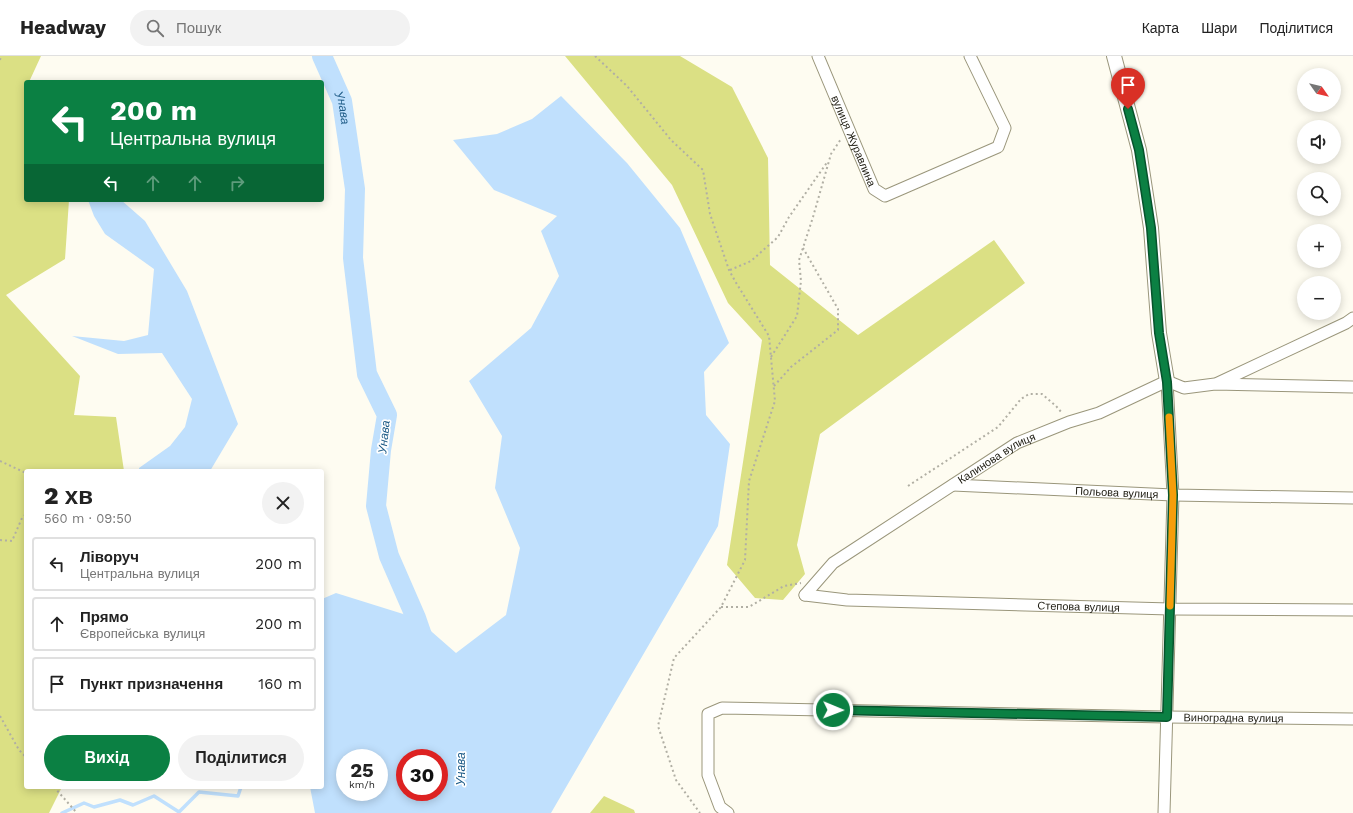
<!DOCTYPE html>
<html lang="uk">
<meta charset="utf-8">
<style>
body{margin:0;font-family:"Work Sans",sans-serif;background:#f2f2f2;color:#222;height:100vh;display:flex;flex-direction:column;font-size:15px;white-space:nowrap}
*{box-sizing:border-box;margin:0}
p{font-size:13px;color:#767676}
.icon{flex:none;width:22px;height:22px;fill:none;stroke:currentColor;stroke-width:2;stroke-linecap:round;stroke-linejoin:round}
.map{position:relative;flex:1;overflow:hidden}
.panel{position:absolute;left:24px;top:413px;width:300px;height:320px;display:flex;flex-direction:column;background:#fff;border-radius:4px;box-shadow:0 2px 10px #0003}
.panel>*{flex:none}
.banner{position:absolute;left:24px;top:24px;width:300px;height:122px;border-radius:4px;box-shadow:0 2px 10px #0003;background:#0b8043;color:#fff;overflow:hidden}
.needle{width:26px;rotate:124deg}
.controls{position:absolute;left:1297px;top:12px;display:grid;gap:8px}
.controls a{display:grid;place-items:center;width:44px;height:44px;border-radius:50%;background:#fff;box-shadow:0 2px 10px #0003;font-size:20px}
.speed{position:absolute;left:336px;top:693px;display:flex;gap:8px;font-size:20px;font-weight:700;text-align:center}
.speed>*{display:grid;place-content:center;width:52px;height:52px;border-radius:50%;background:#fff;box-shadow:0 2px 10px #0003;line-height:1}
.speed small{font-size:10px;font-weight:400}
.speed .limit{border:6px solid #d22;background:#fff;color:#111}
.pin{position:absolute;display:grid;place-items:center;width:34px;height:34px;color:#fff;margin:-41px -17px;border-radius:50% 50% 50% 0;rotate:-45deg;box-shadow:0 0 4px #0007}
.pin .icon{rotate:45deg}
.me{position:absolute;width:44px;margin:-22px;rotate:91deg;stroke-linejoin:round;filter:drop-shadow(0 0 3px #0008)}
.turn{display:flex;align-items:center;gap:14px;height:84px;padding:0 20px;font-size:18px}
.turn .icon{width:52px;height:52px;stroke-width:2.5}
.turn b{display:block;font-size:28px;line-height:34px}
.lanes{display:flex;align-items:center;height:38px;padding:0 20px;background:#0003;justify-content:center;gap:20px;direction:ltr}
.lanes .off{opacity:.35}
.round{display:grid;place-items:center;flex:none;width:42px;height:42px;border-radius:21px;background:#f2f2f2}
.headline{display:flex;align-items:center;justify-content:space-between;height:68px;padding:0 20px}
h1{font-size:24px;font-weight:800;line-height:30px}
.primary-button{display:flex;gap:8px;margin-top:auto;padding:8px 20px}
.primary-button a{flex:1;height:46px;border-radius:24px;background:#0b8043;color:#fff;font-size:16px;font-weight:800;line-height:46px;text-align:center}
.primary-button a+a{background:#f2f2f2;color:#222}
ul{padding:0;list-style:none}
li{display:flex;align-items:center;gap:12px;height:54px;margin:0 8px 6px;padding:0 12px;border:2px solid #e0e0e0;border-radius:4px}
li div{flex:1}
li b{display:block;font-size:15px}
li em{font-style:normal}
header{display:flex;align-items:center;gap:24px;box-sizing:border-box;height:56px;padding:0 20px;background:#fff;border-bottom:1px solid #e0e0e0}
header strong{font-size:19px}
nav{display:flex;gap:22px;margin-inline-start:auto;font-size:14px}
.search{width:280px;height:36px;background:#f2f2f2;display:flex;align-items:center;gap:10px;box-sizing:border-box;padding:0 14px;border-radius:22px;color:#767676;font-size:15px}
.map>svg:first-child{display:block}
.green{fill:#dbe084}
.water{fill:#c0e0fd;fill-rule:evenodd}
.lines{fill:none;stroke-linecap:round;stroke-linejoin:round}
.stream{stroke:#c0e0fd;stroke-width:3.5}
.river{stroke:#c0e0fd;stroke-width:20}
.minor-casing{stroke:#9a967b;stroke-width:13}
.tertiary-casing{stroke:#9a967b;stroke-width:16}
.path{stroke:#b1afa4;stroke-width:2;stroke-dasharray:2 3;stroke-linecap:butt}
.minor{stroke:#fff;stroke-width:11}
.tertiary{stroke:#fff;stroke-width:14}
.route-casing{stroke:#07532c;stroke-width:10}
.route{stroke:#0b8043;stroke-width:7}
.slow{stroke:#f59e0b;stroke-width:7}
.labels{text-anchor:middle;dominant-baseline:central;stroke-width:3.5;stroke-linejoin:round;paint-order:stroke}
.street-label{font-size:11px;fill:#232117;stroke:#fff}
.water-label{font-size:12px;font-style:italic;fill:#1c5a86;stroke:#fff}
</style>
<header>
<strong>Headway</strong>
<div class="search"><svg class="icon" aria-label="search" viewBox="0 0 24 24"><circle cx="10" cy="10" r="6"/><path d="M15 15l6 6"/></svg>Пошук</div>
<nav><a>Карта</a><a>Шари</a><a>Поділитися</a></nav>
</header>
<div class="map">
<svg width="1353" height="757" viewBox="0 0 1353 757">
<rect width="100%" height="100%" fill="#fefcf1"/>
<g class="green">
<polygon points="0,0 41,0 29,26 26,26 26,144 69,144 65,203 6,239 80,320 74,359 116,361 124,415 26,415 26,731 62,731 49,757 0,757"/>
<polygon points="565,0 680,0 732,31 768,102 770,209 858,279 994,184 1025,227 820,378 797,489 805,518 783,544 755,542 727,509 762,284 728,247 672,129"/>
<polygon points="604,740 634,754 635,757 590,757"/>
</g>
<g class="water">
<path d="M561,40L627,107L680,172L729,287L704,316L706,359L730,388L718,470L551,757H315L310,731H322V543L336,537L416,562L456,597L506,559L520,492L495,432L502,380L469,325L531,272L559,220L541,175L557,160L494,134L453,84L497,78L532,63ZM345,702H379V736H345ZM405,702H439V736H405Z"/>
<polygon points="88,144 121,144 145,165 187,235 238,368 210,415 139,415 139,412 170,390 185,371 192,343 162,297 118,298 72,280 124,285 148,279 154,213 105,178 94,160"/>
</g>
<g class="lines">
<polyline class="stream" points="62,757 84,747 94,751 120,744 133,749 154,740 179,756 199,736 238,740 241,731"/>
<path class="river" id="s1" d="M322,0L342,45L355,133L353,202L367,318L387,359L381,394L376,450L389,500L416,562L425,588"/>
<g class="minor-casing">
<g id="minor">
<path id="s2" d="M818,0L874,133L885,140L998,91L1005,72L970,0"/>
<polyline points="1218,327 1346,267 1353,262"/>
<path id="s3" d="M953,429L1173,439L1353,442"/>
<path id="s4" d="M805,539L833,507L1017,387L1069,366L1099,357L1167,325L1184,332L1215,328L1353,331"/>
<path id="s5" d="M805,539L847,544L1170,553L1353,554"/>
<path id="s6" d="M728,757L720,751L708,719V658L722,652L1167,661L1353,663"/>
<polyline points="1164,757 1173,439 1167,325"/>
</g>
</g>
<g class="tertiary-casing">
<polyline id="tertiary" points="1114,0 1139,94 1151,172 1159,277 1167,325"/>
</g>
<g class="path">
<polyline points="595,0 627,30 671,84 703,114 710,158 729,214 735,225 769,280 775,345 749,425 745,504 721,551 674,602 658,670 676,724 700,757"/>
<polyline points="0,4 1,0"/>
<polyline points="730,214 751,205 778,181 789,161 828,105"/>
<polyline points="771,301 797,260 801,225 799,204 813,161 831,98 841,83"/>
<polyline points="774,330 791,311 838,274 838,253 803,192"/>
<polyline points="0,405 26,417"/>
<polyline points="908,430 998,371 1021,343 1029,338 1042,338 1056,350 1062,357"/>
<polyline points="0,484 12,485 22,462 26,458"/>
<polyline points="721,551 749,551 784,530 801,527"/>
<polyline points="0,660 19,694 26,701"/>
<polyline points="54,731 77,757"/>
</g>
<use href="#minor" class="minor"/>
<use href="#tertiary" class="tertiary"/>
</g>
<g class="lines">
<g class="route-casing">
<polyline id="route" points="833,654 1167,661 1173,439 1167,326 1159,277 1151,172 1139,94 1128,53"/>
</g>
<use href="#route" class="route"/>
<polyline class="slow" points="1169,361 1173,439 1170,550"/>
</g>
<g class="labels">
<g class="street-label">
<text stroke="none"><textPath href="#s2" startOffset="92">вулиця Журавлина</textPath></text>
<text stroke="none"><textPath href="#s4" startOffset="237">Калинова вулиця</textPath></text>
<text stroke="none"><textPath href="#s3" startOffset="164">Польова вулиця</textPath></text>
<text stroke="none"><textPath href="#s5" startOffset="274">Степова вулиця</textPath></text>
<text stroke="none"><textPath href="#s6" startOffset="632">Виноградна вулиця</textPath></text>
</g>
<g class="water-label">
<text stroke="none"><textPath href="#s1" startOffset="56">Унава</textPath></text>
<text transform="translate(384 381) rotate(-84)">Унава</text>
<text transform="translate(461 713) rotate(-90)">Унава</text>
</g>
</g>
</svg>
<div class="controls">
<a><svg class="needle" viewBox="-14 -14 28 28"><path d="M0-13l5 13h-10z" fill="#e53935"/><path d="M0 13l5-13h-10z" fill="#767676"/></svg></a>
<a><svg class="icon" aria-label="sound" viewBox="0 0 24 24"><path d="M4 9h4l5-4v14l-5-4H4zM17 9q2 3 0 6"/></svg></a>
<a><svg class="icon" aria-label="search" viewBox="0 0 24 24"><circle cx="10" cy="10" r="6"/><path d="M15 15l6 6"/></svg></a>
<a>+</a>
<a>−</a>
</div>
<div class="speed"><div>25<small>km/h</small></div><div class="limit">30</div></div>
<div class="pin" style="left:1128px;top:53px;background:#d93025"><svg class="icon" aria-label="arrive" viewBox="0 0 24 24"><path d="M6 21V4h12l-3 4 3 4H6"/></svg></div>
<svg class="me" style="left:833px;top:654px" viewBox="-20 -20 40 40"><circle r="17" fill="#0b8043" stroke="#fff" stroke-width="3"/><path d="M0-11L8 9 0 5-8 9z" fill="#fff"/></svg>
<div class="banner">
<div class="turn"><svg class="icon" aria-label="left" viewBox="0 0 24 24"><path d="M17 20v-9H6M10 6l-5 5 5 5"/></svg><div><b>200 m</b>Центральна вулиця</div></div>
<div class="lanes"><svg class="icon" aria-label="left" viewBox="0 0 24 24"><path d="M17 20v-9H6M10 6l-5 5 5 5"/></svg><svg class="icon off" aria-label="ahead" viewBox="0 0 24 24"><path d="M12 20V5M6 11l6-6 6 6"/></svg><svg class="icon off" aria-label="ahead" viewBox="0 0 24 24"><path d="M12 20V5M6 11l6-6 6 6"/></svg><svg class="icon off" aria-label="right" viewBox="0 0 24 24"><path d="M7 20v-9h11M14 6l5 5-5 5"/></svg></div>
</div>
<section class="panel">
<div class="headline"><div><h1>2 хв</h1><p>560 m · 09:50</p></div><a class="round"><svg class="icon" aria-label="close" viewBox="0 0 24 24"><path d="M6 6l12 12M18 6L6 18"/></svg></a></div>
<ul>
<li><svg class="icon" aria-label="left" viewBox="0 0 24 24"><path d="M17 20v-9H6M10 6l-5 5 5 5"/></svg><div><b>Ліворуч</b><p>Центральна вулиця</p></div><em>200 m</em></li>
<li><svg class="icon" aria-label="ahead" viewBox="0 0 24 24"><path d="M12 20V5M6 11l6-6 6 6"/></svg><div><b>Прямо</b><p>Європейська вулиця</p></div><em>200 m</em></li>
<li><svg class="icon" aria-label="arrive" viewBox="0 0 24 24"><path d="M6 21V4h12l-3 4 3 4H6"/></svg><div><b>Пункт призначення</b></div><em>160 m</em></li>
</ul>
<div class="primary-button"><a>Вихід</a><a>Поділитися</a></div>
</section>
</div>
